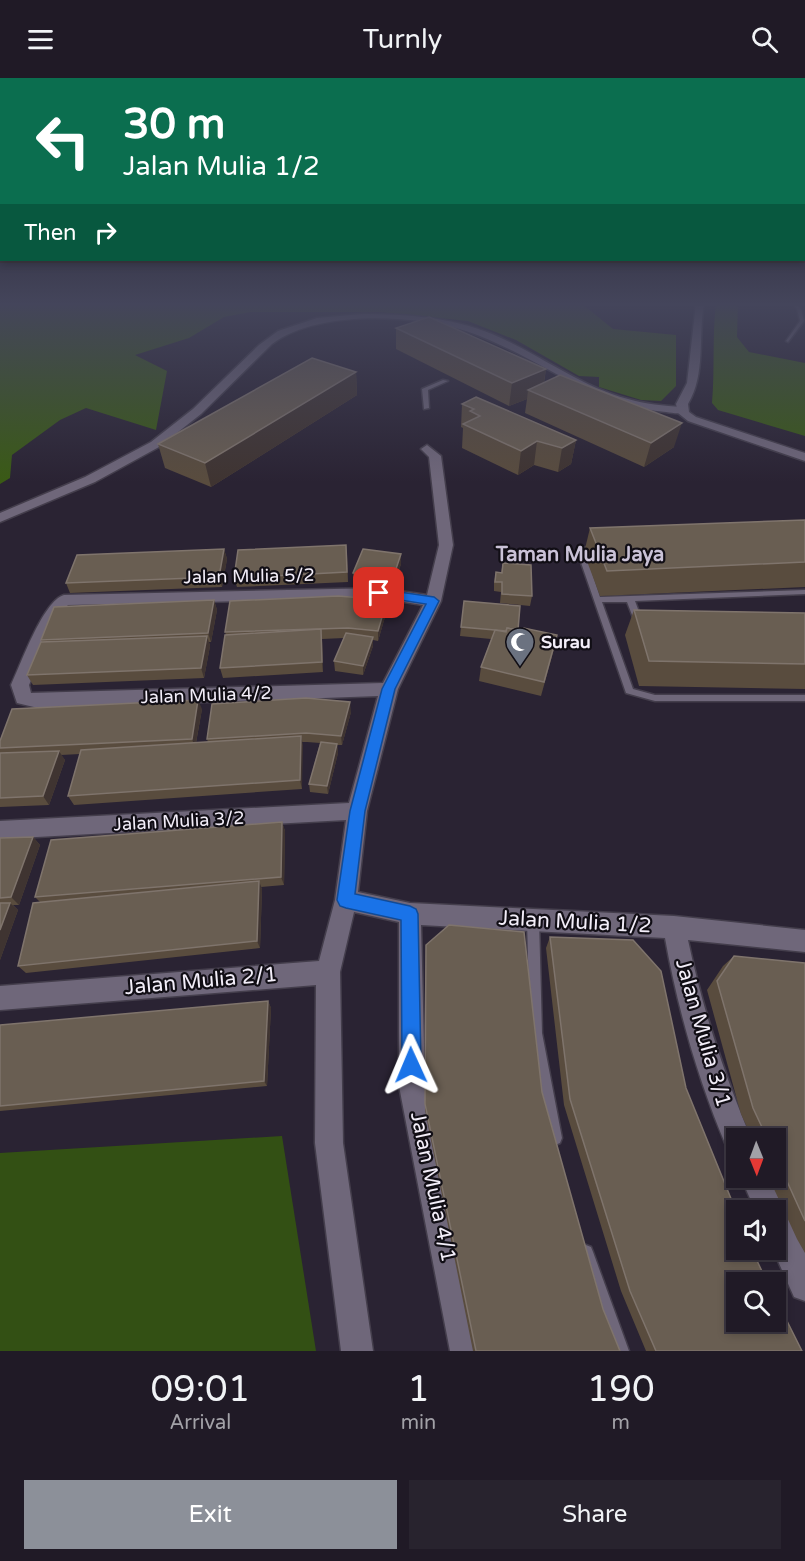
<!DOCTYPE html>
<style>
body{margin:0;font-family:"Varela Round",sans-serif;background:#28232e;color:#f1f3f6;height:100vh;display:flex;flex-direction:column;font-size:22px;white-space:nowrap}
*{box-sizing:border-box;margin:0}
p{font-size:20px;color:#a2a1a7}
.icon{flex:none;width:33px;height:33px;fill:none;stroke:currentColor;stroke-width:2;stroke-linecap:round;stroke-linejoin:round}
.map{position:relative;height:1273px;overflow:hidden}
.side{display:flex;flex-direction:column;background:#201a26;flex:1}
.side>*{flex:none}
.guide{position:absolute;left:0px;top:0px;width:806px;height:183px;box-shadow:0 3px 9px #0003,0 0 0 2px #3d3843;background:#0b6e4f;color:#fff;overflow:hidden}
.needle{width:39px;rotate:179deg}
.fabs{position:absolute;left:726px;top:1050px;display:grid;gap:12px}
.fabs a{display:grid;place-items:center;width:60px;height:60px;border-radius:0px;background:#201a26;box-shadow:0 3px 9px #0003,0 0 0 2px #3d3843;font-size:30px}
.pin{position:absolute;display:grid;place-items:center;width:51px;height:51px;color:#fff;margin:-26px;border-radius:12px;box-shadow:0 3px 9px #0006}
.me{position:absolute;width:66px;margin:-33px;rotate:359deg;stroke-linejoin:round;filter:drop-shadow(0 0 4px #0008)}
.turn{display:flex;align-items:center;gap:21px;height:126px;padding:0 24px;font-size:27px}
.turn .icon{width:78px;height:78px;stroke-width:2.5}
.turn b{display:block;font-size:42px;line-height:51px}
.then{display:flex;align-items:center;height:57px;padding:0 24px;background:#0003;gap:12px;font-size:22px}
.eta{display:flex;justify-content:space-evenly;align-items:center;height:102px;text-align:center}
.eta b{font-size:36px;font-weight:600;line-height:42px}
.primary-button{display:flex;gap:12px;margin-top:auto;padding:12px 24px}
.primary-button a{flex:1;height:69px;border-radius:0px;background:#8c9099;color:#fff;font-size:24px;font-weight:600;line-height:69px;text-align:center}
.primary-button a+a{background:#28232e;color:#f1f3f6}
header{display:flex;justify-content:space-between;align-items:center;height:78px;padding:0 24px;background:#201a26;font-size:27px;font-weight:600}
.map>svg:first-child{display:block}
.green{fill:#335014}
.forest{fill:#3a5a15}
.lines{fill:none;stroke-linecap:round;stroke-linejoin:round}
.lane-casing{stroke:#443e4c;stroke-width:3}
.street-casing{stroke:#443e4c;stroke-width:3}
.secondary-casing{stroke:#443e4c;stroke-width:3}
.lane{fill:#6f677a;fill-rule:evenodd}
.street{fill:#6f677a;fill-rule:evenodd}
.secondary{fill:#6f677a;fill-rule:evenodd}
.wall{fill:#594c3e}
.shaded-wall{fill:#3f3431}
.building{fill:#695e52;stroke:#7f746c;stroke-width:1.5}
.route{fill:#1a73e8;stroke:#114b97;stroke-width:1.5}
.labels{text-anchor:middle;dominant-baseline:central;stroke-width:4.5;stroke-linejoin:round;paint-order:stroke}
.street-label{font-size:18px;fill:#f3eef9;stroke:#110e15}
.poi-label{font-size:18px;font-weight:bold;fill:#f3eef9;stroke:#110e15;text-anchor:start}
.neighbourhood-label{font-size:20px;font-weight:bold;fill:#cac2d7;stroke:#110e15}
.near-street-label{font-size:21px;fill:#f3eef9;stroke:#110e15}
</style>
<header><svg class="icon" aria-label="menu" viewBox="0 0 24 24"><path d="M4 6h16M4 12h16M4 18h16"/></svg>Turnly<svg class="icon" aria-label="search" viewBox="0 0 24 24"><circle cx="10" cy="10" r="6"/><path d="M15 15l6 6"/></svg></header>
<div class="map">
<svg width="805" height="1273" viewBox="0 0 805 1273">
<rect width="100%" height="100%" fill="#2a2333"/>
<polygon class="green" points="282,1058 316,1273 0,1273 0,1075"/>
<g class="forest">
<polygon points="0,225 581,225 613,251 676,257 676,308 661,323 641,322 599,309 599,299 579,298 516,262 468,243 381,234 250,234 224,239 189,260 135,277 167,293 156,352 86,330 60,342 12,377 10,400 0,406"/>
<path d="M716,225H738L737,259L749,274L805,285V358L718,332L712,325C715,291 712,258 716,225Z"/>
</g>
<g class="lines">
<g class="lane-casing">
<g id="lane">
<polygon points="792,225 797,225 801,231 804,243 788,264 786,263 800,243 797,231"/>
<polygon points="443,302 448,303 428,312 429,330 424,331 422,311"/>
<polygon points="596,467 599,467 599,471 585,474 600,519 805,512 805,516 635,523 642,542 638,545 634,542 627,524 602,524 633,611 655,617 805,617 805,623 655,623 626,615 577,473 578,471"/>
<polygon points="533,837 537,838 539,842 542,955 562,1060 560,1065 555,1067 550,1065 548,1060 530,955 527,842 529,838"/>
<polygon points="586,1167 591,1169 593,1174 629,1273 613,1273 579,1174 581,1169"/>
</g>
</g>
<g class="street-casing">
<g id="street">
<path d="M362,236C406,236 450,239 492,256C538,275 579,308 628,321C645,326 664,328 682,329L688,332C682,337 674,335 666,334C591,328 535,276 466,253C414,236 317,232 272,266L201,336L159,369L95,404L0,444V435L85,399L151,364L193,331L259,267L278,253L317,240Z"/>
<path d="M427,367L441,378L453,467L441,523L398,611L367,733L358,814L410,825L674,838L805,852V874L688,862C703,933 723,993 751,1060H736V1073L727,1070C698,1002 678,932 665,860L421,847L425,1008L482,1273H450L399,1008V844L354,834L340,894L343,1065L373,1273H341L315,1065L316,907L0,932V908L319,883L335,822L346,742L0,761V743L349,725L378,618L38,630L17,625L11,607C21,586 43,523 64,517L379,510L427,517L439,467L429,379L421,371ZM379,520L423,527L383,605L31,615L29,607L61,534L68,527Z"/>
<polygon points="741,1100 770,1100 805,1174 805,1223 794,1219 773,1172 776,1172 776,1132 755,1132"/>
</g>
</g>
<g class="secondary-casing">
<path id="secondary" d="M696,225H704C698,259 706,296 688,326L689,334L696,339L805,375V383L688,343L678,335L676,326L687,305Z"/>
</g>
<use href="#lane" class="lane"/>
<use href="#street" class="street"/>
<use href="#secondary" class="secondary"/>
</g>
<g class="wall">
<polygon points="396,250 546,291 544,305 674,369 644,389 525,335 527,321 509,328 396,271"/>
<polygon points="356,294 357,317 211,409 165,390 158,366"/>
<polygon points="462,326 576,362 571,386 558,394 534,387 518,397 462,370 463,350 461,349"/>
<polygon points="805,442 805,509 600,518 584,475 590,450"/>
<polygon points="224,471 227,481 222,509 70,515 66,505"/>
<polygon points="347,476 348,504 237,509 234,500"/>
<polygon points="503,485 532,518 530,528 500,525 501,514 494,513 494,504 496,494 501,494"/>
<polygon points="401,486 393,509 354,504 353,495"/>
<polygon points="214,522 217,532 211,564 209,564 210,568 204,600 33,607 27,597 42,564 41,562"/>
<polygon points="387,532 378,563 373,562 373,568 363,597 335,593 334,583 344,560 322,561 323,594 223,600 220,590 226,557 225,554"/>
<polygon points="634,532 805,535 805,611 639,608 625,557"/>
<polygon points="461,549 518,552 554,571 541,618 479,603 481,589 491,561 460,558"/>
<polygon points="202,631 196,665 208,664 207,661 351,634 342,667 337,667 338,675 328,716 310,714 309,706 320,665 307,664 302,664 302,711 74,727 68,718 80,676 61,677 65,682 49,727 0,729 0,663"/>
<polygon points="282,744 285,753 284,807 261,809 262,811 260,870 26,895 18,888 41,825 35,819"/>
<polygon points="33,759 40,767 19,827 13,827 18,832 0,882 0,760"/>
<polygon points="550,859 686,1010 761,1193 802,1273 646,1273 621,1213 564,1027 546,870"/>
<polygon points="426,867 542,1014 603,1231 620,1273 473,1273 425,1032"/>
<polygon points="734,878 805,885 805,1175 797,1161 769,1100 776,1100 776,1060 752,1060 741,1036 707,912 723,888"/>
<polygon points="268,923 271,930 267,1008 0,1033 0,947"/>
</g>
<g class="shaded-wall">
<polygon points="546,291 542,314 528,312 527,321 509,328 512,305"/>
<polygon points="356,294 357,317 211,409 205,385"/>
<polygon points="682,345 674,369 644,389 651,365"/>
<polygon points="576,362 571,386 558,394 562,370"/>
<polygon points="537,363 534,387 518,397 521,373"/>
<polygon points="224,471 227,481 222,509 219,499"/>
<polygon points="401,476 401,486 393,509 393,500"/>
<polygon points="214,522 217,532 211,564 208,555"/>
<polygon points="387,522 387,532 378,563 378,553"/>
<polygon points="321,551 322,561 323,594 322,584"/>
<polygon points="207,558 210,568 204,600 201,590"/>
<polygon points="373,559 373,568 363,597 363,588"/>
<polygon points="198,622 202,631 195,670 192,661"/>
<polygon points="350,624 351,634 342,667 341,658"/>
<polygon points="301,658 303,667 302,711 300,702"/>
<polygon points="337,666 338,675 328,716 327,708"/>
<polygon points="59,673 65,682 49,727 43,718"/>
<polygon points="282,744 285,753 284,807 281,799"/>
<polygon points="33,759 40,767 19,827 11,819"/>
<polygon points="259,803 262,811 260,870 257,863"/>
<polygon points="10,825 18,832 0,882 0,852"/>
<polygon points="268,923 271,930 267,1008 264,1003"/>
</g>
<g class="building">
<polygon points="429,239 546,291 512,305 396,250"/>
<polygon points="312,280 356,294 205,385 158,366"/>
<polygon points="560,297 682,345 651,365 528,312"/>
<polygon points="476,319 576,362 562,370 537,363 521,373 463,346 480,338 470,333 474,331 462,326"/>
<polygon points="805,442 805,484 607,493 590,450"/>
<polygon points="346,467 347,494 234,500 238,472"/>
<polygon points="224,471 219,499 66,505 77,477"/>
<polygon points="363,471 401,476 393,500 353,495"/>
<polygon points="503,485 531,487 532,518 502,516 502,504 495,504 496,494 502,495"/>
<polygon points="338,518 387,522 378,553 348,550 225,554 230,523"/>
<polygon points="214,522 208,555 41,562 54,529"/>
<polygon points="464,523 520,528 518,552 507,550 506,553 461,549"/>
<polygon points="634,532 805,535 805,586 649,583"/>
<polygon points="507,550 523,553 524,550 557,557 544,604 481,589 495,552 506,554"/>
<polygon points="321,551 322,584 220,590 225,557"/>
<polygon points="346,555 373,559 363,588 334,583"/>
<polygon points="207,558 201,590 27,597 41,564"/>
<polygon points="306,620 350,624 341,658 306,655 207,661 212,626"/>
<polygon points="198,622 192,661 0,670 0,663 12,631"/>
<polygon points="301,658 300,702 68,718 81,672"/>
<polygon points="321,664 337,666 327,708 309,706"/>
<polygon points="59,673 43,718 0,720 0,675"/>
<polygon points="282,744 281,799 35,819 51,762"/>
<polygon points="33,759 11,819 0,820 0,760"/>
<polygon points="259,803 257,863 18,888 33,825"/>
<polygon points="0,825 10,825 0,852"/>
<polygon points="449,847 524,854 542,1014 603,1231 620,1273 476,1273 425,1026 426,867"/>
<polygon points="550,859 633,862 661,893 686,1010 736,1133 736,1172 752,1172 767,1204 736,1204 736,1244 776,1244 776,1221 802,1273 656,1273 630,1213 570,1021"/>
<polygon points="734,878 805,885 805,1143 776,1079 776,1060 767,1060 753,1030 717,903"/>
<polygon points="268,923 264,1003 0,1028 0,947"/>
</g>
<linearGradient id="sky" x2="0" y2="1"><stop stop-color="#17131c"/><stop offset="0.56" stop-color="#44455b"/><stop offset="1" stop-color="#44455b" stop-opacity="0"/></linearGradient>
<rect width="805" height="404" fill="url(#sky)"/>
<polygon class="route" points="379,511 434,519 439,523 395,611 365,733 355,816 410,828 416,831 418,836 421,987 418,994 411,997 405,994 402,987 401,842 346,830 340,828 337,822 350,733 382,611 426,526 375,518 373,515"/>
<defs>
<g id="mosque-pin" transform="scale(1.5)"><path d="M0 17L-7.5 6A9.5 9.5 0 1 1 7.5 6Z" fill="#6b7280" stroke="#110e15"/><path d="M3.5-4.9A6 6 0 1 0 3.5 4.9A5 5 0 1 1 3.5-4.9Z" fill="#fff"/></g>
</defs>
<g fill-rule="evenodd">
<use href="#mosque-pin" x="520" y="564"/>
</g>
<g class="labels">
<g class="street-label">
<text transform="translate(249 498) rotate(-1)">Jalan Mulia 5/2</text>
<text transform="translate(206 617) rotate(-2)">Jalan Mulia 4/2</text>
<text transform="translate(179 743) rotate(-3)">Jalan Mulia 3/2</text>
</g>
<g class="poi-label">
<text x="541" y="564">Surau</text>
</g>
<g class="neighbourhood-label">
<text x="580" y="477">Taman Mulia Jaya</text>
</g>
<g class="near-street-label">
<text transform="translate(575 844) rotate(3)">Jalan Mulia 1/2</text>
<text transform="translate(201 903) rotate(-5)">Jalan Mulia 2/1</text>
<text transform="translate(703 955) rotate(74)">Jalan Mulia 3/1</text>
<text transform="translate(433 1109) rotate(78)">Jalan Mulia 4/1</text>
</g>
</g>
</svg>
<div class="fabs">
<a><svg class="needle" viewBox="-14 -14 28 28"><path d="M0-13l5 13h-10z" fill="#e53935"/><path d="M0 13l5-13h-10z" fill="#a2a1a7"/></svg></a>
<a><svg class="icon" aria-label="sound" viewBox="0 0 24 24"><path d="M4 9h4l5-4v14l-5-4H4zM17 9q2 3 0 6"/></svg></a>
<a><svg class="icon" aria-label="search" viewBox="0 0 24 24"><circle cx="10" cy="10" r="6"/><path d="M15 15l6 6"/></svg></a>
</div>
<div class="pin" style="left:379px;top:515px;background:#d93025"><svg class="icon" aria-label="arrive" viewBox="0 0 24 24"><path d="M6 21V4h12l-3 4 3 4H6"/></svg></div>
<svg class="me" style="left:411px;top:987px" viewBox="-20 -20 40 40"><path d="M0-17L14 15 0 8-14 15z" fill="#1a73e8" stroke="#fff" stroke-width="4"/></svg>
<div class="guide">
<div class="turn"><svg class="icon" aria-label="left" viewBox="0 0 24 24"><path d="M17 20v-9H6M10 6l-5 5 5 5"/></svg><div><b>30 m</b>Jalan Mulia 1/2</div></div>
<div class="then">Then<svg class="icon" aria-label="right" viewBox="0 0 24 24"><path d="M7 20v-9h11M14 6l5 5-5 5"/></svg></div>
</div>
</div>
<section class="side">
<div class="eta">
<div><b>09:01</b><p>Arrival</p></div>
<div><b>1</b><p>min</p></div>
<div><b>190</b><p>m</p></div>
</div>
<div class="primary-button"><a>Exit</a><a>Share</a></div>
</section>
